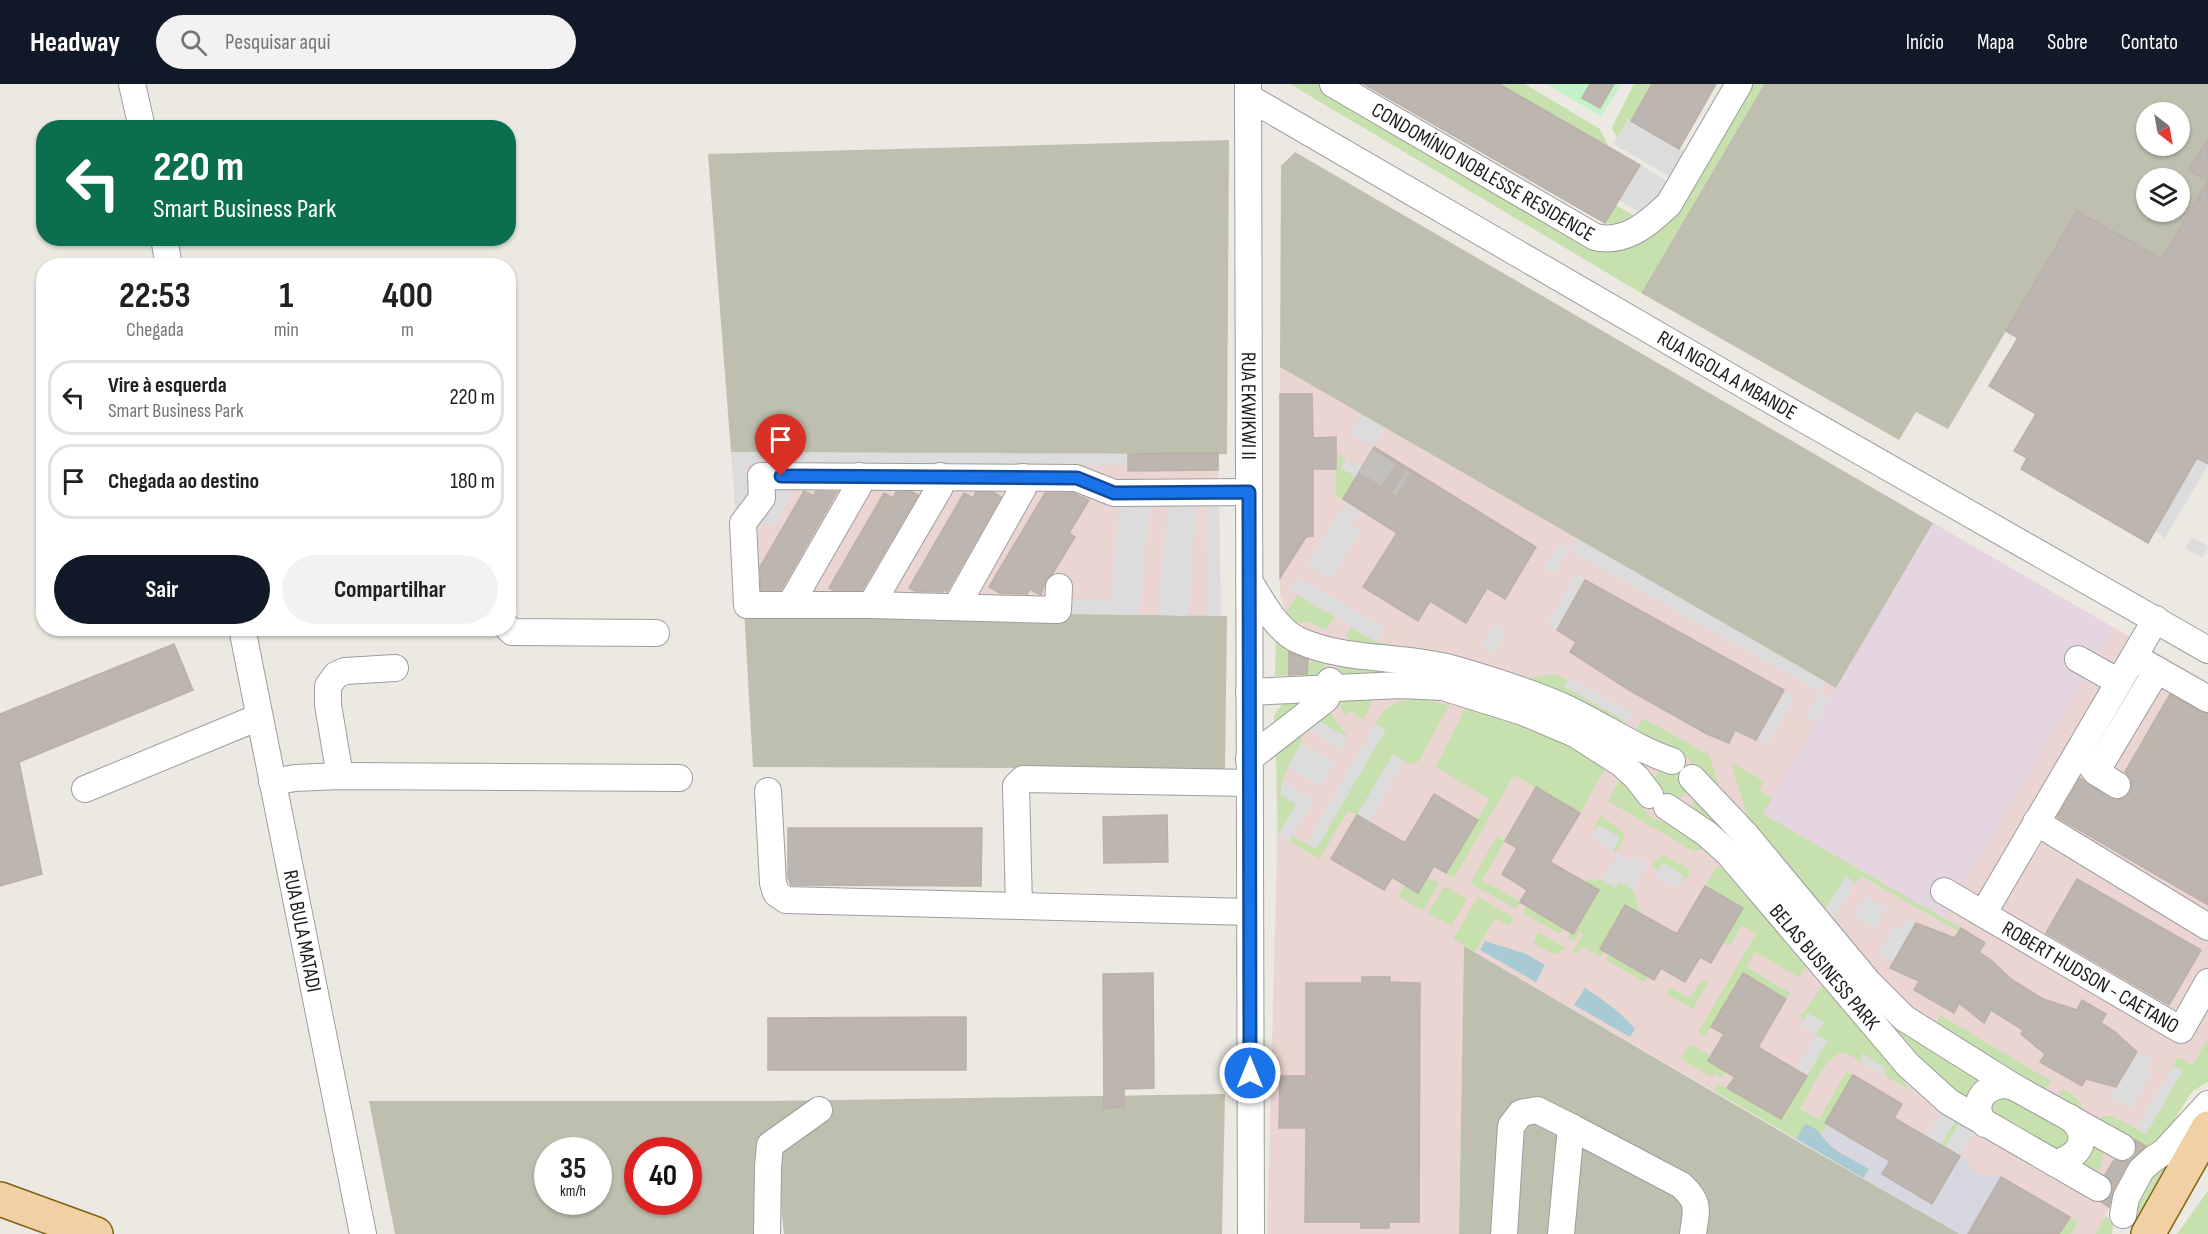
<!DOCTYPE html>
<html lang="pt">
<meta charset="utf-8">
<style>
body{margin:0;font-family:"Sofia Sans Condensed",sans-serif;background:#f2f2f2;color:#202124;height:100vh;display:flex;flex-direction:column;font-size:22px;white-space:nowrap}
*{box-sizing:border-box;margin:0}
p{font-size:20px;color:#757577}
.icon{flex:none;width:33px;height:33px;fill:none;stroke:currentColor;stroke-width:2;stroke-linecap:round;stroke-linejoin:round}
.map{position:relative;flex:1;overflow:hidden}
.side{position:absolute;left:36px;top:174px;width:480px;height:378px;display:flex;flex-direction:column;background:#fff;border-radius:24px;box-shadow:0 2px 4px #0004}
.side>*{flex:none}
.hud{position:absolute;left:36px;top:36px;width:480px;height:126px;border-radius:24px;box-shadow:0 2px 4px #0004;background:#0b6e4f;color:#fff;overflow:hidden}
.needle{width:39px;rotate:149deg}
.tools{position:absolute;left:2136px;top:18px;display:grid;gap:12px}
.tools a{display:grid;place-items:center;width:54px;height:54px;border-radius:50%;background:#fff;box-shadow:0 2px 4px #0004;font-size:30px}
.speed{position:absolute;left:534px;top:1053px;display:flex;gap:12px;font-size:30px;font-weight:700;text-align:center}
.speed>*{display:grid;place-content:center;width:78px;height:78px;border-radius:50%;background:#fff;box-shadow:0 2px 4px #0004;line-height:1}
.speed small{font-size:15px;font-weight:400}
.speed .limit{border:9px solid #d22;background:#fff;color:#111}
.pin{position:absolute;display:grid;place-items:center;width:51px;height:51px;color:#fff;margin:-62px -26px;border-radius:50% 50% 50% 0;rotate:-45deg;box-shadow:0 0 6px #0007}
.pin .icon{rotate:45deg}
.me{position:absolute;width:66px;margin:-33px;rotate:0deg;stroke-linejoin:round;filter:drop-shadow(0 0 4px #0008)}
.turn{display:flex;align-items:center;gap:21px;height:126px;padding:0 18px;font-size:27px}
.turn .icon{width:78px;height:78px;stroke-width:2.5}
.turn b{display:block;font-size:42px;line-height:51px}
.eta{display:flex;justify-content:space-evenly;align-items:center;height:102px;text-align:center}
.eta b{font-size:36px;font-weight:700;line-height:42px}
.action{display:flex;gap:12px;margin-top:auto;padding:12px 18px}
.action a{flex:1;height:69px;border-radius:36px;background:#111827;color:#fff;font-size:24px;font-weight:700;line-height:69px;text-align:center}
.action a+a{background:#f2f2f2;color:#202124}
ul{padding:0;list-style:none}
li{display:flex;align-items:center;gap:18px;height:75px;margin:0 12px 9px;padding:0 6px;border:3px solid #e0e0e0;border-radius:24px}
li div{flex:1}
li b{display:block;font-size:22px}
li em{font-style:normal}
header{display:flex;align-items:center;gap:36px;box-sizing:border-box;height:84px;padding:0 30px;background:#111827;color:#fff}
header strong{font-size:28px}
nav{display:flex;gap:33px;margin-inline-start:auto;font-size:21px}
.search{width:420px;height:54px;background:#f2f2f2;display:flex;align-items:center;gap:15px;box-sizing:border-box;padding:0 21px;border-radius:33px;color:#757577;font-size:22px}
.map>svg:first-child{display:block}
.commercial{fill:#ebd5d3}
.industrial{fill:#e4d5e1}
.construction{fill:#bfbfaf;fill-rule:evenodd}
.grass{fill:#c6e1ad}
.park{fill:#c3f2c8}
.parking{fill:#dcdcdc}
.plaza{fill:#d7d7e1}
.water{fill:#a7cad5}
.building{fill:#bcb5b0;stroke:#bcb0a7;stroke-width:1.5}
.lines{fill:none;stroke-linecap:round;stroke-linejoin:round}
.minor-tunnel{stroke:#c2c0ba;stroke-width:26;stroke-dasharray:26 13;stroke-linecap:butt}
.minor-casing{stroke:#9d9d9d;stroke-width:28}
.major-casing{stroke:#836010;stroke-width:36}
.minor{stroke:#fff;stroke-width:26}
.major{stroke:#f1d1a3;stroke-width:33}
.route-casing{stroke:#114b97;stroke-width:15}
.route{stroke:#1a73e8;stroke-width:10}
.labels{text-anchor:middle;dominant-baseline:central;stroke-width:6;stroke-linejoin:round;paint-order:stroke}
.street-label{font-size:21px;fill:#1c1c1c;stroke:#fff}
</style>
<header>
<strong>Headway</strong>
<div class="search"><svg class="icon" aria-label="search" viewBox="0 0 24 24"><circle cx="10" cy="10" r="6"/><path d="M15 15l6 6"/></svg>Pesquisar aqui</div>
<nav><a>Início</a><a>Mapa</a><a>Sobre</a><a>Contato</a></nav>
</header>
<div class="map">
<svg width="2208" height="1150" viewBox="0 0 2208 1150">
<rect width="100%" height="100%" fill="#ece9e2"/>
<g class="commercial">
<polygon points="1280,283 1836,604 1933,439 2208,598 2208,955 2192,981 2137,1057 2106,1109 2101,1118 2110,1123 2095,1150 1960,1150 1464,862 1459,1150 1267,1150 1277,767 1276,663 1298,607 1299,539 1289,539 1280,511"/>
<polygon points="731,368 1218,369 1221,532 744,525"/>
</g>
<polygon class="industrial" points="1933,439 2114,544 1944,835 1763,730"/>
<g class="construction">
<path d="M1764,0H2208V55L2190,86L2208,97L2162,175L2077,127L1948,345L1916,328L1899,356L1641,209ZM2146,28H2180V62H2146ZM2146,94H2180V128H2146Z"/>
<polygon points="1229,56 1227,370 731,368 708,70"/>
<polygon points="1295,68 1933,439 1836,604 1280,283 1281,82"/>
<polygon points="744,525 1227,532 1225,685 753,683"/>
<polygon points="1464,862 1804,1061 1960,1150 1459,1150"/>
<path d="M1225,1010L1222,1150H784L771,1038L779,1150H395L369,1017H769ZM548,1066H598V1118H548ZM638,1066H688V1118H638Z"/>
</g>
<g class="grass">
<polygon points="1290,0 1320,0 1614,164 1749,0 1764,0 1641,209"/>
<polygon points="1499,0 1525,0 1600,45 1609,63"/>
<polygon points="1634,0 1652,0 1631,37 1628,35 1617,54 1612,43"/>
<polygon points="1616,121 1634,132 1615,140 1606,139"/>
<polygon points="1338,370 1346,374 1341,384 1357,393 1343,415 1336,412 1336,373"/>
<polygon points="1297,511 1335,533 1326,546 1308,538 1289,538 1286,528"/>
<polygon points="1351,543 1376,558 1421,565 1419,570 1349,558 1347,551"/>
<polygon points="1276,550 1289,560 1289,591 1275,592"/>
<polygon points="1319,577 1324,579 1326,586 1319,594 1307,593 1308,578"/>
<polygon points="1339,581 1387,582 1386,590 1341,592 1339,587"/>
<polygon points="1555,590 1568,596 1564,603 1627,638 1623,644 1521,595"/>
<polygon points="1343,613 1374,613 1364,635 1356,632 1352,626 1345,631 1337,617"/>
<path d="M1417,614L1449,621L1419,677L1410,680L1393,670L1357,731L1348,727L1319,775L1289,757L1292,752L1316,765L1385,645L1375,640C1387,619 1395,619 1417,614Z"/>
<path d="M1289,616H1307L1275,642C1271,630 1279,622 1289,616Z"/>
<path d="M1467,621C1515,639 1562,656 1606,683L1580,729L1514,691L1454,794L1446,789L1489,715L1436,683Z"/>
<path d="M1327,624L1348,654L1316,635C1312,641 1308,645 1304,650C1302,653 1302,655 1301,659C1292,680 1283,685 1281,711L1296,720L1278,751L1276,663Z"/>
<polygon points="1643,634 1709,671 1721,708 1688,675 1634,650"/>
<polygon points="1731,678 1764,697 1759,707 1772,714 1763,730 1961,844 1959,848 1861,792 1856,799 1846,793 1824,826 1749,739"/>
<path d="M1677,684C1683,688 1683,691 1685,697C1690,712 1678,717 1665,718L1653,695L1660,686Z"/>
<polygon points="1620,694 1627,700 1648,731 1657,736 1691,748 1705,761 1704,765 1693,767 1608,717"/>
<polygon points="1700,709 1786,813 1991,996 1973,1016 1948,1010 1688,725"/>
<polygon points="1600,732 1622,747 1624,755 1616,768 1613,766 1619,754 1598,741 1593,749 1594,743"/>
<polygon points="1497,752 1505,757 1482,796 1520,818 1516,825 1470,799"/>
<polygon points="1663,771 1689,785 1689,791 1679,801 1684,792 1663,779 1659,786 1652,782 1656,776"/>
<polygon points="1722,781 1727,783 1806,881 1799,893 1755,868 1747,883 1790,909 1786,915 1743,889 1705,952 1698,948 1756,850 1742,841 1730,862 1723,858 1705,802 1715,785"/>
<polygon points="1428,793 1439,799 1423,827 1398,812 1405,801 1418,809"/>
<polygon points="1590,795 1602,796 1616,804 1619,798 1633,806 1641,830 1625,821 1600,864 1604,867 1601,873 1582,862 1577,870 1572,868 1583,850 1580,847 1574,858 1567,854 1571,848 1574,849 1599,807 1585,798"/>
<polygon points="1444,802 1467,815 1451,842 1428,829"/>
<polygon points="1478,813 1513,833 1509,842 1495,834 1475,868 1453,855"/>
<polygon points="1526,822 1564,844 1560,850 1523,829"/>
<polygon points="1539,848 1566,864 1555,871 1533,859"/>
<polygon points="1609,870 1647,892 1644,898 1606,876"/>
<polygon points="1702,895 1708,899 1693,925 1666,910 1670,903 1690,914"/>
<path d="M1823,901L1827,902L1911,1007L1885,992L1884,983L1862,970V979C1856,975 1849,968 1841,969C1826,971 1808,1012 1800,1025L1819,1035L1846,988L1853,991L1825,1039L1827,1040L1822,1050L1819,1047L1806,1040L1796,1055L1714,1007L1718,1000L1781,1035L1827,958L1816,951L1823,939L1809,930L1804,936L1800,933Z"/>
<polygon points="1940,931 2051,997 2044,1008 1934,942"/>
<polygon points="2208,955 2208,998 2194,1006 2189,1012 2160,1059 2144,1065 2146,1062 2099,1037 2103,1032 2112,1032 2146,1050 2182,986 2173,981 2178,973 2192,981"/>
<polygon points="1690,960 1711,972 1709,977 1726,987 1722,994 1715,989 1712,993 1681,975"/>
<path d="M2063,1005C2073,1010 2083,1019 2083,1031L2056,1016Z"/>
<polygon points="2002,1007 2073,1051 2065,1069 1990,1034 1986,1019"/>
<polygon points="1957,1034 1961,1037 1945,1063 1941,1061"/>
<polygon points="2087,1060 2097,1063 2103,1069 2102,1082 2095,1088 2079,1082"/>
<polygon points="2175,1077 2135,1142 2129,1144 2129,1136 2149,1087"/>
<polygon points="2208,1107 2208,1150 2177,1150"/>
<polygon points="2106,1131 2113,1141 2112,1150 2095,1150"/>
<polygon points="2070,1133 2078,1137 2071,1150 2059,1150"/>
</g>
<polygon class="park" points="1546,0 1621,0 1601,32"/>
<g class="parking">
<polygon points="1628,35 1689,70 1674,95 1614,60"/>
<polygon points="1640,81 1672,100 1644,131 1619,116"/>
<polygon points="1361,331 1385,344 1374,363 1350,350"/>
<polygon points="731,368 1128,370 1128,381 746,381 749,425 768,424 781,403 793,410 775,440 737,442"/>
<polygon points="1346,374 1362,383 1357,393 1341,384"/>
<polygon points="2197,374 2208,381 2165,454 2154,447"/>
<polygon points="1346,417 1361,426 1352,441 1361,447 1331,495 1307,480"/>
<polygon points="1119,419 1150,420 1139,531 1059,530 1058,516 1111,516"/>
<polygon points="1168,420 1197,421 1188,532 1158,531"/>
<polygon points="1205,421 1219,421 1221,532 1207,531"/>
<polygon points="2192,453 2208,462 2202,474 2185,464"/>
<polygon points="1576,454 1826,598 1820,608 1830,615 1816,639 1805,633 1820,608 1569,466 1554,490 1544,484 1559,459 1569,465"/>
<polygon points="1575,490 1585,496 1557,546 1547,540"/>
<polygon points="1298,493 1384,544 1376,558 1290,506"/>
<polygon points="1495,540 1507,546 1494,569 1482,562"/>
<polygon points="1570,593 1632,629 1627,638 1564,602"/>
<polygon points="1784,606 1795,612 1767,662 1756,656"/>
<polygon points="1316,635 1348,654 1341,665 1309,646"/>
<polygon points="1375,640 1386,646 1316,765 1306,760"/>
<polygon points="1301,659 1335,679 1321,703 1287,683"/>
<polygon points="1393,670 1405,677 1369,738 1357,731"/>
<polygon points="1282,697 1314,716 1289,757 1278,751 1296,720 1281,711"/>
<polygon points="1598,741 1620,753 1613,766 1591,754"/>
<polygon points="1618,769 1632,777 1635,772 1648,779 1633,806 1619,798 1616,804 1602,796"/>
<polygon points="1663,779 1684,792 1677,805 1655,792"/>
<polygon points="1846,792 1856,799 1835,833 1824,826"/>
<polygon points="1865,812 1887,824 1875,844 1853,831"/>
<polygon points="1908,834 1916,839 1894,878 1878,869 1894,842 1901,845"/>
<polygon points="1808,929 1824,939 1816,951 1827,957 1807,992 1796,985 1816,951 1801,941"/>
<polygon points="2137,968 2151,976 2145,988 2151,991 2131,1025 2110,1013"/>
<polygon points="1862,969 1884,983 1885,992 1862,979"/>
<polygon points="2173,981 2183,987 2146,1050 2136,1045"/>
<polygon points="1942,1026 1957,1034 1941,1061 1926,1052"/>
<polygon points="1961,1037 1976,1046 1960,1072 1945,1063"/>
</g>
<polygon class="plaza" points="1827,1040 1890,1077 1882,1090 1932,1119 1960,1072 1967,1076 1972,1086 1978,1090 1984,1092 1996,1091 2001,1093 1976,1150 1960,1150 1863,1094 1869,1085 1831,1061 1822,1050"/>
<g class="water">
<polygon points="1485,857 1526,870 1545,881 1536,898 1480,866"/>
<path d="M1585,904C1604,916 1620,928 1635,945L1630,953L1574,921Z"/>
<path d="M1805,1040C1819,1043 1821,1053 1831,1062C1842,1071 1856,1077 1869,1085L1863,1094L1796,1055Z"/>
</g>
<g class="building">
<polygon points="1364,0 1499,0 1640,81 1605,139"/>
<polygon points="1590,0 1614,0 1600,24 1582,14"/>
<polygon points="1652,0 1716,0 1679,65 1631,37"/>
<polygon points="2208,55 2208,97 2189,86"/>
<polygon points="2208,97 2208,380 2197,374 2148,459 2021,385 2027,374 2014,367 2036,330 1989,302 2018,254 2006,247 2077,127 2162,175"/>
<polygon points="1280,310 1312,310 1313,354 1336,353 1336,385 1313,385 1313,452 1306,453 1280,494"/>
<polygon points="1374,363 1536,463 1505,515 1487,504 1466,539 1430,517 1418,537 1363,503 1397,449 1343,415"/>
<polygon points="1218,369 1218,386 1128,387 1128,370"/>
<polygon points="804,407 814,412 816,407 837,408 781,506 761,506 760,483"/>
<polygon points="896,408 912,408 918,411 862,506 833,506 829,504 884,409 893,414"/>
<polygon points="976,408 993,408 1001,413 947,508 944,506 942,508 915,507 909,504 964,409 973,414"/>
<polygon points="1045,409 1073,409 1089,416 1069,449 1075,453 1053,489 1046,495 1041,511 1030,505 1027,510 1000,509 989,503"/>
<polygon points="1585,496 1784,606 1756,656 1735,646 1729,659 1707,650 1629,606 1570,568 1576,558 1557,546"/>
<polygon points="174,560 193,606 19,678 42,790 0,802 0,630"/>
<polygon points="1289,568 1308,576 1307,590 1289,591"/>
<polygon points="2170,610 2201,628 2208,630 2208,821 2057,733 2080,694 2109,714 2116,716 2124,714 2129,709 2132,701 2130,693 2125,688"/>
<polygon points="1536,703 1580,729 1550,778 1599,806 1573,850 1520,818 1527,806 1502,790 1517,764 1505,757"/>
<polygon points="1434,710 1478,736 1446,789 1434,782 1418,809 1392,793 1384,806 1331,775 1357,731 1405,759"/>
<polygon points="1167,731 1168,778 1104,779 1103,733"/>
<polygon points="788,744 982,744 981,802 791,801 788,794"/>
<polygon points="2077,795 2201,866 2169,921 2046,849"/>
<polygon points="1705,802 1743,824 1711,879 1700,873 1685,898 1661,884 1654,896 1600,865 1625,821 1677,850"/>
<polygon points="1916,839 1955,854 1961,844 1985,859 1979,868 1991,876 2011,895 2043,915 2077,926 2082,916 2106,930 2101,939 2114,947 2137,968 2116,1003 2086,995 2082,1002 2040,978 2045,970 2021,950 2023,946 1991,926 1984,939 1959,919 1954,929 1914,906 1919,897 1890,884"/>
<polygon points="1153,889 1154,1004 1124,1005 1124,1023 1104,1024 1103,890"/>
<polygon points="1743,889 1786,915 1758,963 1807,992 1781,1035 1727,1004 1735,993 1708,977 1724,950 1711,943"/>
<polygon points="1362,893 1390,893 1390,898 1420,899 1419,1138 1389,1138 1389,1144 1361,1144 1361,1138 1305,1138 1306,1044 1279,1044 1280,992 1306,992 1306,899 1362,899"/>
<polygon points="966,933 966,986 768,986 768,934"/>
<polygon points="1853,991 1902,1020 1894,1034 1960,1072 1932,1120 1882,1090 1890,1077 1825,1039"/>
<polygon points="2135,1056 2146,1062 2128,1079 2113,1107 2109,1123 2101,1118 2111,1112 2113,1105 2111,1097 2105,1091 2114,1076 2123,1078 2130,1076 2135,1071 2137,1063"/>
<polygon points="2001,1093 2070,1133 2059,1150 1968,1150"/>
</g>
<g class="lines">
<polyline class="minor-tunnel" points="1366,377 1403,400"/>
<g class="minor-casing">
<g id="minor">
<polyline points="132,0 142,44"/>
<path id="s1" d="M1248,0L1251,1150"/>
<path id="s2" d="M1333,0L1595,153C1625,160 1648,140 1669,120L1739,0"/>
<path id="s3" d="M1248,13L1758,309L2208,566"/>
<polyline points="164,154 169,182"/>
<path d="M1249,497C1262,517 1276,546 1298,556C1346,578 1404,571 1454,585C1492,596 1531,608 1566,624C1602,641 1634,664 1672,677"/>
<polyline points="1059,503 1058,526 871,521 747,521 743,439 762,414 761,392 1076,394 1114,409 1249,408"/>
<polyline points="790,521 859,401 859,392"/>
<polyline points="871,521 940,403 940,392"/>
<polyline points="956,523 1023,404 1023,393"/>
<path id="s4" d="M242,544L363,1150"/>
<polyline points="508,544 512,548 656,549"/>
<polyline points="2078,575 2119,598"/>
<polyline points="2143,578 2208,615"/>
<polyline points="1249,608 1401,601 1443,603 1523,628 1575,650 1622,680 1637,694 1650,711"/>
<polyline points="1249,675 1326,615 1330,605 1330,597"/>
<polyline points="2086,675 2096,688 2117,701"/>
<polyline points="2096,688 2157,586"/>
<polyline points="340,692 328,621 328,602 336,591 345,587 395,584"/>
<polyline points="1692,694 1746,751 1869,899 1904,934 2014,1003 2122,1063"/>
<polyline points="272,698 295,694 340,692 679,694"/>
<polyline points="85,705 259,633"/>
<polyline points="768,707 773,799 776,809 786,816 1019,822 1016,702 1023,695 1249,699"/>
<path id="s5" d="M1667,723L1707,750L1728,769L1908,981L1949,1018L2098,1104"/>
<polyline points="2036,738 2208,843"/>
<path id="s6" d="M1944,807L2181,946L2208,898"/>
<polyline points="1019,822 1250,828"/>
<polyline points="1983,830 2156,535"/>
<path d="M1985,1040C1967,1018 1989,995 2014,1003"/>
<path d="M2054,1079C2080,1074 2093,1052 2069,1033"/>
<polyline points="2123,1131 2126,1114 2141,1086 2153,1075 2164,1068 2208,1020"/>
<polyline points="767,1150 768,1083 770,1061 819,1026"/>
<polyline points="1504,1150 1511,1042 1521,1029 1537,1026 1571,1043"/>
<path d="M1561,1150L1571,1043L1681,1101C1701,1119 1696,1126 1693,1150"/>
</g>
</g>
<g class="major-casing">
<g id="major">
<polyline points="0,1115 96,1150"/>
<polyline points="2148,1150 2208,1044"/>
</g>
</g>
<use href="#minor" class="minor"/>
<use href="#major" class="major"/>
</g>
<g class="lines">
<g class="route-casing">
<polyline id="route" points="781,392 1077,394 1114,409 1249,408 1250,989"/>
</g>
<use href="#route" class="route"/>
</g>
<g class="labels">
<g class="street-label">
<text stroke="none"><textPath href="#s2" startOffset="174">CONDOMÍNIO NOBLESSE RESIDENCE</textPath></text>
<text stroke="none"><textPath href="#s3" startOffset="554">RUA NGOLA A MBANDE</textPath></text>
<text stroke="none"><textPath href="#s1" startOffset="322">RUA EKWIKWI II</textPath></text>
<text stroke="none"><textPath href="#s4" startOffset="309">RUA BULA MATADI</textPath></text>
<text stroke="none"><textPath href="#s5" startOffset="226">BELAS BUSINESS PARK</textPath></text>
<text stroke="none"><textPath href="#s6" startOffset="170">ROBERT HUDSON - CAETANO</textPath></text>
</g>
</g>
</svg>
<div class="tools">
<a><svg class="needle" viewBox="-14 -14 28 28"><path d="M0-13l5 13h-10z" fill="#e53935"/><path d="M0 13l5-13h-10z" fill="#757577"/></svg></a>
<a><svg class="icon" aria-label="layers" viewBox="0 0 24 24"><path d="M12 4l9 5-9 5-9-5zM3 14l9 5 9-5"/></svg></a>
</div>
<div class="speed"><div>35<small>km/h</small></div><div class="limit">40</div></div>
<div class="pin" style="left:781px;top:392px;background:#d93025"><svg class="icon" aria-label="arrive" viewBox="0 0 24 24"><path d="M6 21V4h12l-3 4 3 4H6"/></svg></div>
<svg class="me" style="left:1250px;top:989px" viewBox="-20 -20 40 40"><circle r="17" fill="#1a73e8" stroke="#fff" stroke-width="3"/><path d="M0-11L8 9 0 5-8 9z" fill="#fff"/></svg>
<div class="hud">
<div class="turn"><svg class="icon" aria-label="left" viewBox="0 0 24 24"><path d="M17 20v-9H6M10 6l-5 5 5 5"/></svg><div><b>220 m</b>Smart Business Park</div></div>
</div>
<section class="side">
<div class="eta">
<div><b>22:53</b><p>Chegada</p></div>
<div><b>1</b><p>min</p></div>
<div><b>400</b><p>m</p></div>
</div>
<ul>
<li><svg class="icon" aria-label="left" viewBox="0 0 24 24"><path d="M17 20v-9H6M10 6l-5 5 5 5"/></svg><div><b>Vire à esquerda</b><p>Smart Business Park</p></div><em>220 m</em></li>
<li><svg class="icon" aria-label="arrive" viewBox="0 0 24 24"><path d="M6 21V4h12l-3 4 3 4H6"/></svg><div><b>Chegada ao destino</b></div><em>180 m</em></li>
</ul>
<div class="action"><a>Sair</a><a>Compartilhar</a></div>
</section>
</div>
